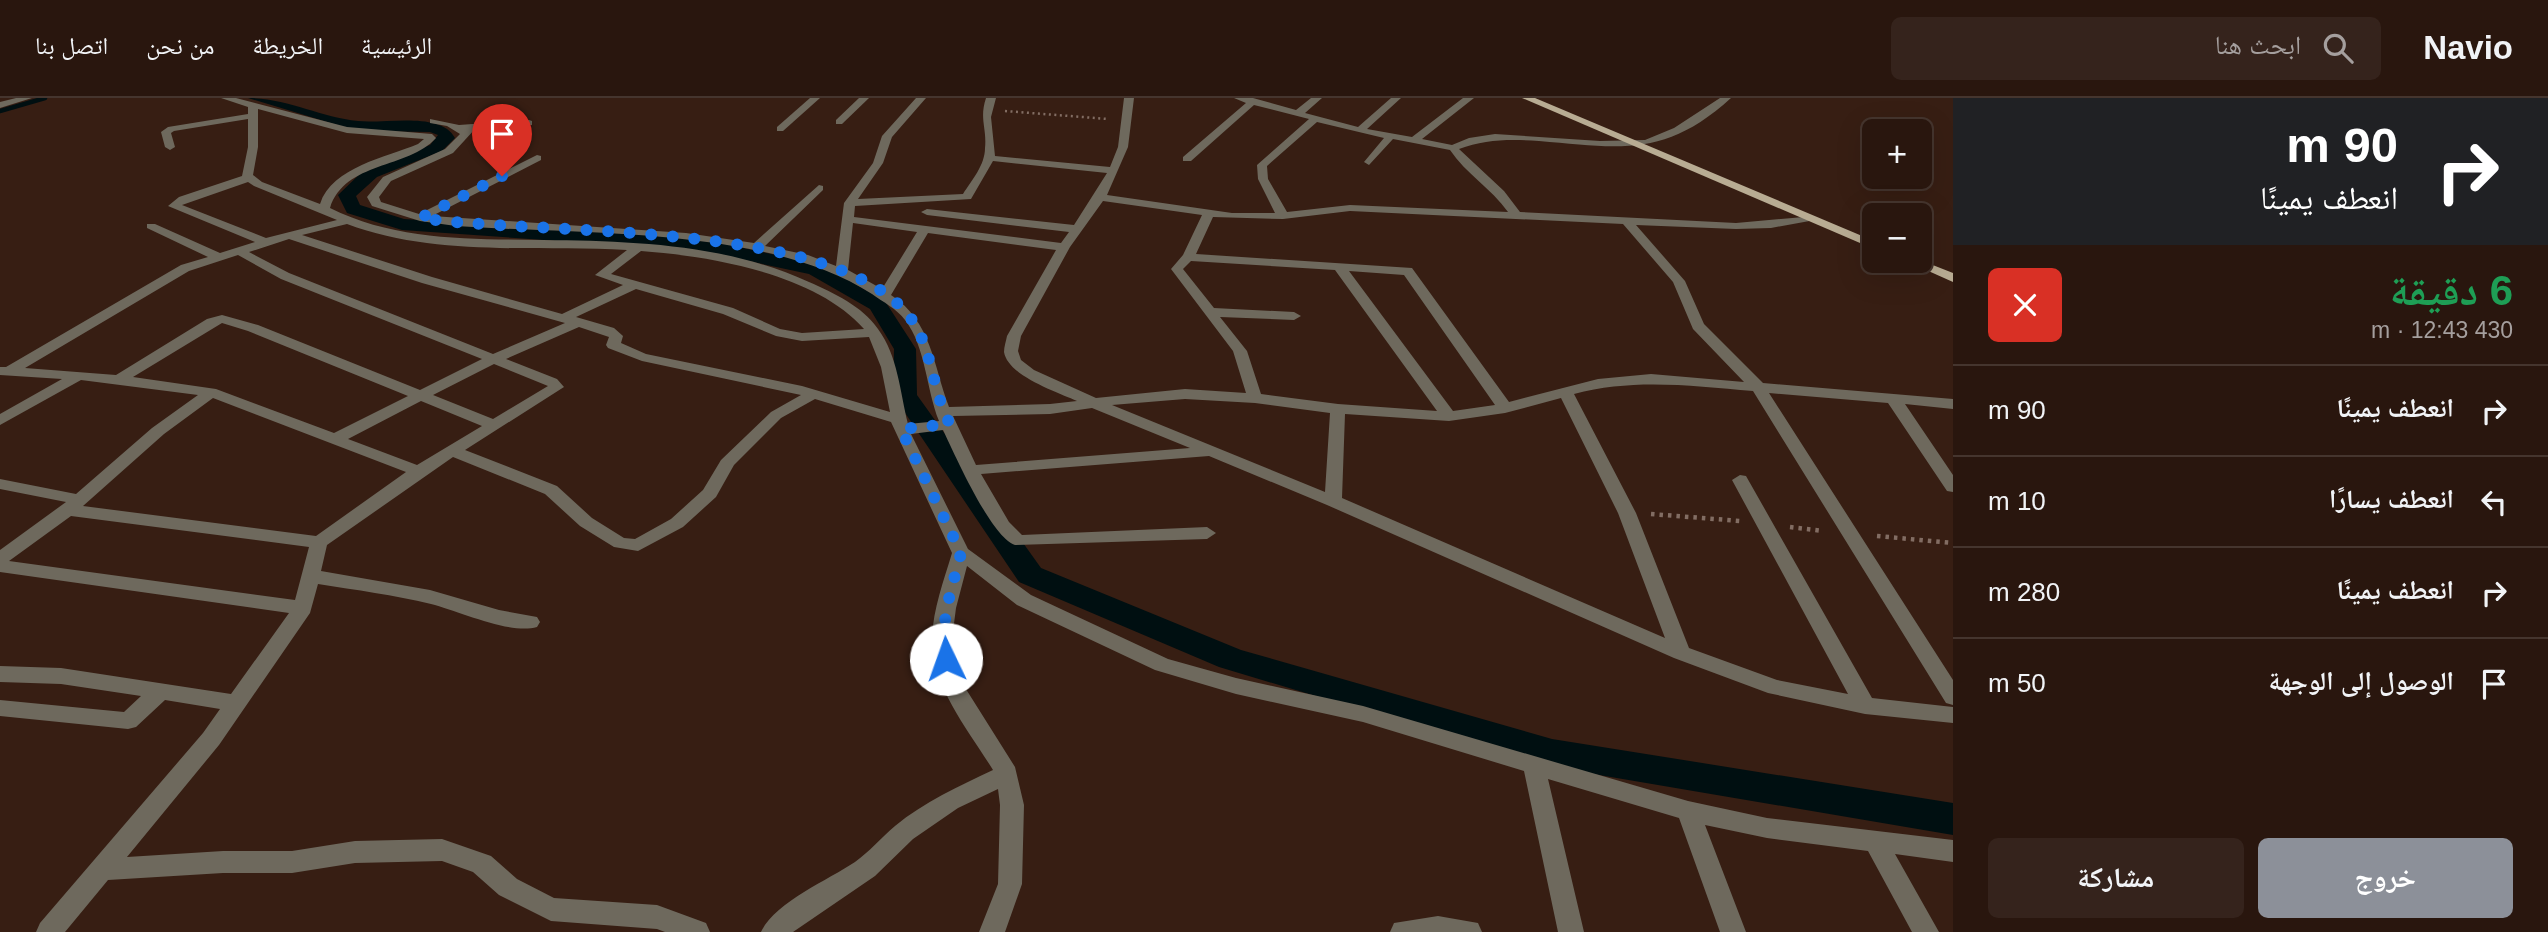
<!DOCTYPE html>
<html lang="ar">
<meta charset="utf-8">
<style>
body{margin:0;font-family:Arial,"Noto Naskh Arabic",sans-serif;background:#35231c;color:#f1f3f6;direction:rtl;height:100vh;display:flex;flex-direction:column;font-size:26px;white-space:nowrap}
*{box-sizing:border-box;margin:0}
p{font-size:23px;color:#a59f9e}
.icon{flex:none;width:38px;height:38px;fill:none;stroke:currentColor;stroke-width:2;stroke-linecap:round;stroke-linejoin:round}
.map{position:relative;flex:1;overflow:hidden;direction:ltr}
.sheet{display:flex;flex-direction:column;background:#29160e;width:595px}
.sheet>*{flex:none}
.hud{background:#202124;color:#fff;overflow:hidden}
.buttons{position:absolute;left:1862px;top:21px;display:grid;gap:14px}
.buttons a{display:grid;place-items:center;width:70px;height:70px;border-radius:10px;background:#29160e;box-shadow:0 7px 28px #0002,0 0 0 2px #45352e;font-size:35px}
.pin{position:absolute;display:grid;place-items:center;width:60px;height:60px;color:#fff;margin:-72px -30px;border-radius:50% 50% 50% 0;rotate:-45deg;box-shadow:0 0 7px #0007}
.pin .icon{rotate:45deg}
.me{position:absolute;width:77px;margin:-38px;rotate:357deg;stroke-linejoin:round;filter:drop-shadow(0 0 5px #0008)}
.turn{display:flex;align-items:center;gap:24px;height:147px;padding:0 35px;font-size:32px}
.turn .icon{width:91px;height:91px;stroke-width:2.5}
.turn b{display:block;font-size:49px;line-height:60px}
.round{display:grid;place-items:center;flex:none;width:74px;height:74px;border-radius:10px;background:#35231c}
.head{display:flex;align-items:center;justify-content:space-between;height:119px;padding:0 35px}
h1{font-size:42px;font-weight:700;line-height:52px;color:#1e9e55}
.action{display:flex;gap:14px;margin-top:auto;padding:14px 35px}
.action a{flex:1;height:80px;border-radius:10px;background:#8c9099;color:#fff;font-size:28px;font-weight:700;line-height:80px;text-align:center}
.action a+a{background:#35231c;color:#f1f3f6}
ul{padding:0;list-style:none}
li{display:flex;align-items:center;gap:21px;height:91px;padding:0 35px;border-top:2px solid #45352e}
li div{flex:1}
li b{display:block;font-size:26px}
li em{font-style:normal}
header{display:flex;align-items:center;gap:42px;box-sizing:border-box;height:98px;padding:0 35px;background:#29160e;border-bottom:2px solid #45352e}
header strong{font-size:33px}
nav{display:flex;gap:38px;margin-inline-start:auto;font-size:24px}
.search{width:490px;height:63px;background:#35231c;display:flex;align-items:center;gap:18px;box-sizing:border-box;padding:0 24px;border-radius:10px;color:#a59f9e;font-size:26px}
main{display:flex;flex:1;min-height:0}
.map>svg:first-child{display:block}
.lines{fill:none;stroke-linecap:round;stroke-linejoin:round}
.stream{stroke:#000f11;stroke-width:4.5}
.canal{fill:#000f11;fill-rule:evenodd}
.path-far1{stroke:#826d63;stroke-width:2.5;stroke-dasharray:2 3.5;stroke-linecap:butt}
.path{stroke:#826d63;stroke-width:4.5;stroke-dasharray:3.5 5;stroke-linecap:butt}
.minor{fill:#6e695d;fill-rule:evenodd}
.major{fill:#b8ac93;fill-rule:evenodd}
.route{stroke:#1a73e8;stroke-width:12;stroke-dasharray:0 21.6}
</style>
<header>
<strong>Navio</strong>
<div class="search"><svg class="icon" aria-label="search" viewBox="0 0 24 24"><circle cx="10" cy="10" r="6"/><path d="M15 15l6 6"/></svg>ابحث هنا</div>
<nav><a>الرئيسية</a><a>الخريطة</a><a>من نحن</a><a>اتصل بنا</a></nav>
</header>
<main>
<section class="sheet">
<div class="hud">
<div class="turn"><svg class="icon" aria-label="right" viewBox="0 0 24 24"><path d="M7 20v-9h11M14 6l5 5-5 5"/></svg><div><b>90 m</b>انعطف يمينًا</div></div>
</div>
<div class="head"><div><h1>6 دقيقة</h1><p>430 m · 12:43</p></div><a class="round" style="background:#d93025;color:#fff"><svg class="icon" aria-label="close" viewBox="0 0 24 24"><path d="M6 6l12 12M18 6L6 18"/></svg></a></div>
<ul>
<li><svg class="icon" aria-label="right" viewBox="0 0 24 24"><path d="M7 20v-9h11M14 6l5 5-5 5"/></svg><div><b>انعطف يمينًا</b></div><em>90 m</em></li>
<li><svg class="icon" aria-label="left" viewBox="0 0 24 24"><path d="M17 20v-9H6M10 6l-5 5 5 5"/></svg><div><b>انعطف يسارًا</b></div><em>10 m</em></li>
<li><svg class="icon" aria-label="right" viewBox="0 0 24 24"><path d="M7 20v-9h11M14 6l5 5-5 5"/></svg><div><b>انعطف يمينًا</b></div><em>280 m</em></li>
<li><svg class="icon" aria-label="arrive" viewBox="0 0 24 24"><path d="M6 21V4h12l-3 4 3 4H6"/></svg><div><b>الوصول إلى الوجهة</b></div><em>50 m</em></li>
</ul>
<div class="action"><a>خروج</a><a>مشاركة</a></div>
</section>
<div class="map">
<svg width="1953" height="834" viewBox="0 0 1953 834">
<rect width="100%" height="100%" fill="#371e13"/>
<g class="lines">
<polyline class="stream" points="0,13 45,0"/>
<path class="canal" d="M248,0C287,0 320,19 358,23C385,26 441,13 455,40L442,53L377,79L356,98L360,107L404,121L702,141L822,167L885,203L916,251L917,297L1041,470L1241,552L1552,641L1953,705V737L1552,669L1219,569L1019,484L893,297L894,251L870,211L809,176L702,153L402,132L347,115L338,97L365,71L430,47L438,37L430,34L357,33Z"/>
<polyline class="path-far1" points="1005,13 1108,21"/>
<g class="path">
<polyline points="1651,416 1740,423"/>
<polyline points="1790,429 1823,433"/>
<polyline points="1877,438 1953,445"/>
</g>
<g class="minor">
<polygon points="16,0 32,0 0,10 0,4"/>
<path d="M221,0H236L347,29L432,36L436,40C408,71 345,63 330,110C396,143 471,141 543,142C633,143 726,146 809,184C834,195 862,208 878,231C898,258 900,294 908,326L939,323C926,291 926,249 905,222C897,211 883,204 872,196C767,128 580,137 456,128L420,123L372,108L367,99L383,79L445,51L460,36L447,28L430,25V21L459,27L529,22L532,23V27L475,31L453,55L391,83L379,99L381,104L419,116L537,57L541,58V62L432,118L686,135L754,145L819,87L823,88V92L765,148L808,157L836,168L844,105L873,65L882,38L916,0H926L892,39L883,65L858,101L963,96C972,82 985,67 985,50C987,30 979,21 986,0H996L991,19L995,58L1110,69L1118,49L1124,0H1134L1128,49L1107,97L1232,115H1275L1258,81L1257,67L1309,21L1254,7L1191,63H1183V59L1246,5L1234,0H1253L1296,12L1311,0H1322L1305,15L1358,29L1391,0H1401L1367,31L1412,39L1463,0H1474L1422,41L1452,47L1469,40L1495,36L1600,43L1645,42L1674,30L1720,0H1731C1665,60 1620,50 1539,43C1511,41 1485,41 1459,51L1504,93L1520,114L1736,125L1815,118V122L1771,130L1736,131L1636,127L1685,183L1704,226L1763,285L1953,301V311L1905,306L1953,377V394L1947,393L1888,305L1769,295L1953,582V607L1946,605L1753,293C1692,288 1634,280 1574,296L1636,415L1689,550L1777,582L1848,596L1732,382L1740,377L1746,378L1872,600L1953,609V625L1865,616L1768,595L1674,560L1327,407L1209,358L981,376L1009,424L1022,437L1207,429L1216,435L1207,441L1015,447C991,439 955,357 943,332L911,336L968,451L1031,497L1168,561L1236,580L1363,608L1688,703L1767,720L1953,742V764L1895,756L1939,834H1912L1868,753L1767,740L1705,727L1746,834H1720L1679,720L1548,681L1584,834H1558L1524,673L1363,624L1236,596L1155,572L1017,507L967,468L956,510L952,541L959,580L1015,669L1024,707L1022,786L1005,834H979L998,786L1000,707L998,691L958,710L913,741L875,778L793,834H761C774,805 828,782 855,764C869,754 881,740 895,728C924,704 959,688 993,672C969,633 931,588 932,540C933,511 944,482 952,455L891,324L815,301L781,320L734,367L716,399L683,429L638,453L614,449L580,428L545,396L453,359L327,447L321,473L430,492L499,512L537,519L540,524L537,529C510,537 459,513 431,506C394,497 356,492 318,486L310,515L219,647L127,759L223,753H292L355,743L442,741L491,758L517,781L554,800L657,807L706,825L710,834H665L657,831L551,823L499,797L473,774L442,763L355,765L292,775H223L108,782L65,834H36L40,825L203,635L220,611L165,602L136,629L128,631L0,618V602L124,614L141,598L61,586L0,584V568L61,570L231,596L289,515L0,474V452L66,404L0,391V381L76,396L152,330L198,297L81,282L0,327V316L62,281L0,277V269H6L181,167L208,159L147,130V126H155L220,155L255,144L168,108L179,99L242,78L248,49V21L174,33L171,35L175,49L170,52L165,49L161,34L168,29L248,16V9ZM258,11L347,35L424,41L418,46C387,59 332,69 320,106L262,84L253,77L258,49ZM1317,24L1384,40L1364,64L1369,67L1393,41L1450,52C1466,76 1491,90 1508,114L1350,107L1287,114L1268,81L1267,68ZM993,63L1107,75L1074,127L927,111L921,114L927,117L1069,134L1061,145L854,119L855,108L971,101ZM248,84L254,88L337,122L266,140L182,107ZM1103,103L1202,117L1183,157L1171,171L1233,253L1246,295L1185,291L1096,300L1034,272L1021,262L1018,253L1021,238L1070,149ZM1350,113L1623,126L1673,184L1693,231L1744,284L1651,276L1598,281L1509,304L1412,170L1196,156L1213,119L1283,121ZM853,125L917,134L882,191L848,172ZM347,126C435,159 535,147 627,152L595,177L623,187L562,216L432,179L302,137ZM928,135L1056,152L1007,238C1006,243 1004,249 1004,254C1008,278 1057,294 1077,303L1050,306L949,309C933,267 932,224 891,197ZM289,141L422,185L565,225L493,256L289,175L249,154ZM641,153C710,158 816,176 864,231L802,235L780,231L733,210L611,176ZM238,157L281,181L482,261L420,292L258,227L222,217L207,221L116,277L25,270L189,173ZM1191,163L1335,172L1437,313L1338,306L1261,296L1247,253L1220,219L1294,222L1301,218L1294,214L1214,210L1183,171ZM1349,173L1404,177L1495,307L1453,313ZM636,191L723,216L776,238L802,243L869,239L881,269L890,314L802,288L646,256L621,245L623,238L614,230L576,219ZM222,225L248,233L408,298L334,335L216,291L133,279ZM579,229L609,239L606,247L608,250L642,263L801,297L771,314L721,362L703,392L671,421L635,441L624,440L592,420L557,388L465,352L564,289L557,281L506,261ZM494,266L548,288L493,321L433,297ZM213,300L406,374L316,438L83,408L164,336ZM1561,300L1618,415L1665,540L1342,400L1345,316L1449,323L1505,315ZM1185,301L1255,305L1330,315L1325,394L1112,307ZM421,303L482,328L417,367L348,341ZM1092,310L1190,350L976,367L953,318L1050,316ZM71,418L309,449L295,502L9,463Z"/>
<polygon points="810,0 820,0 783,33 777,33 777,29"/>
<polygon points="859,0 869,0 842,26 836,26 836,22"/>
<polygon points="1438,818 1478,825 1482,834 1390,834 1394,825"/>
</g>
<g class="major">
<polygon points="1522,0 1535,0 1874,143 1874,151"/>
<polygon points="1920,162 1953,175 1953,184 1906,163"/>
</g>
</g>
<g class="lines">
<path class="route" d="M502,78L420,120C537,138 842,120 912,222C933,253 932,293 950,326L901,331L961,455C952,491 939,524 946,561"/>
</g>
</svg>
<div class="buttons">
<a>+</a>
<a>−</a>
</div>
<div class="pin" style="left:502px;top:78px;background:#d93025"><svg class="icon" aria-label="arrive" viewBox="0 0 24 24"><path d="M6 21V4h12l-3 4 3 4H6"/></svg></div>
<svg class="me" style="left:946px;top:561px" viewBox="-20 -20 40 40"><circle r="19" fill="#fff"/><path d="M0-13L10 11 0 6-10 11z" fill="#1a73e8"/></svg>
</div>
</main>
